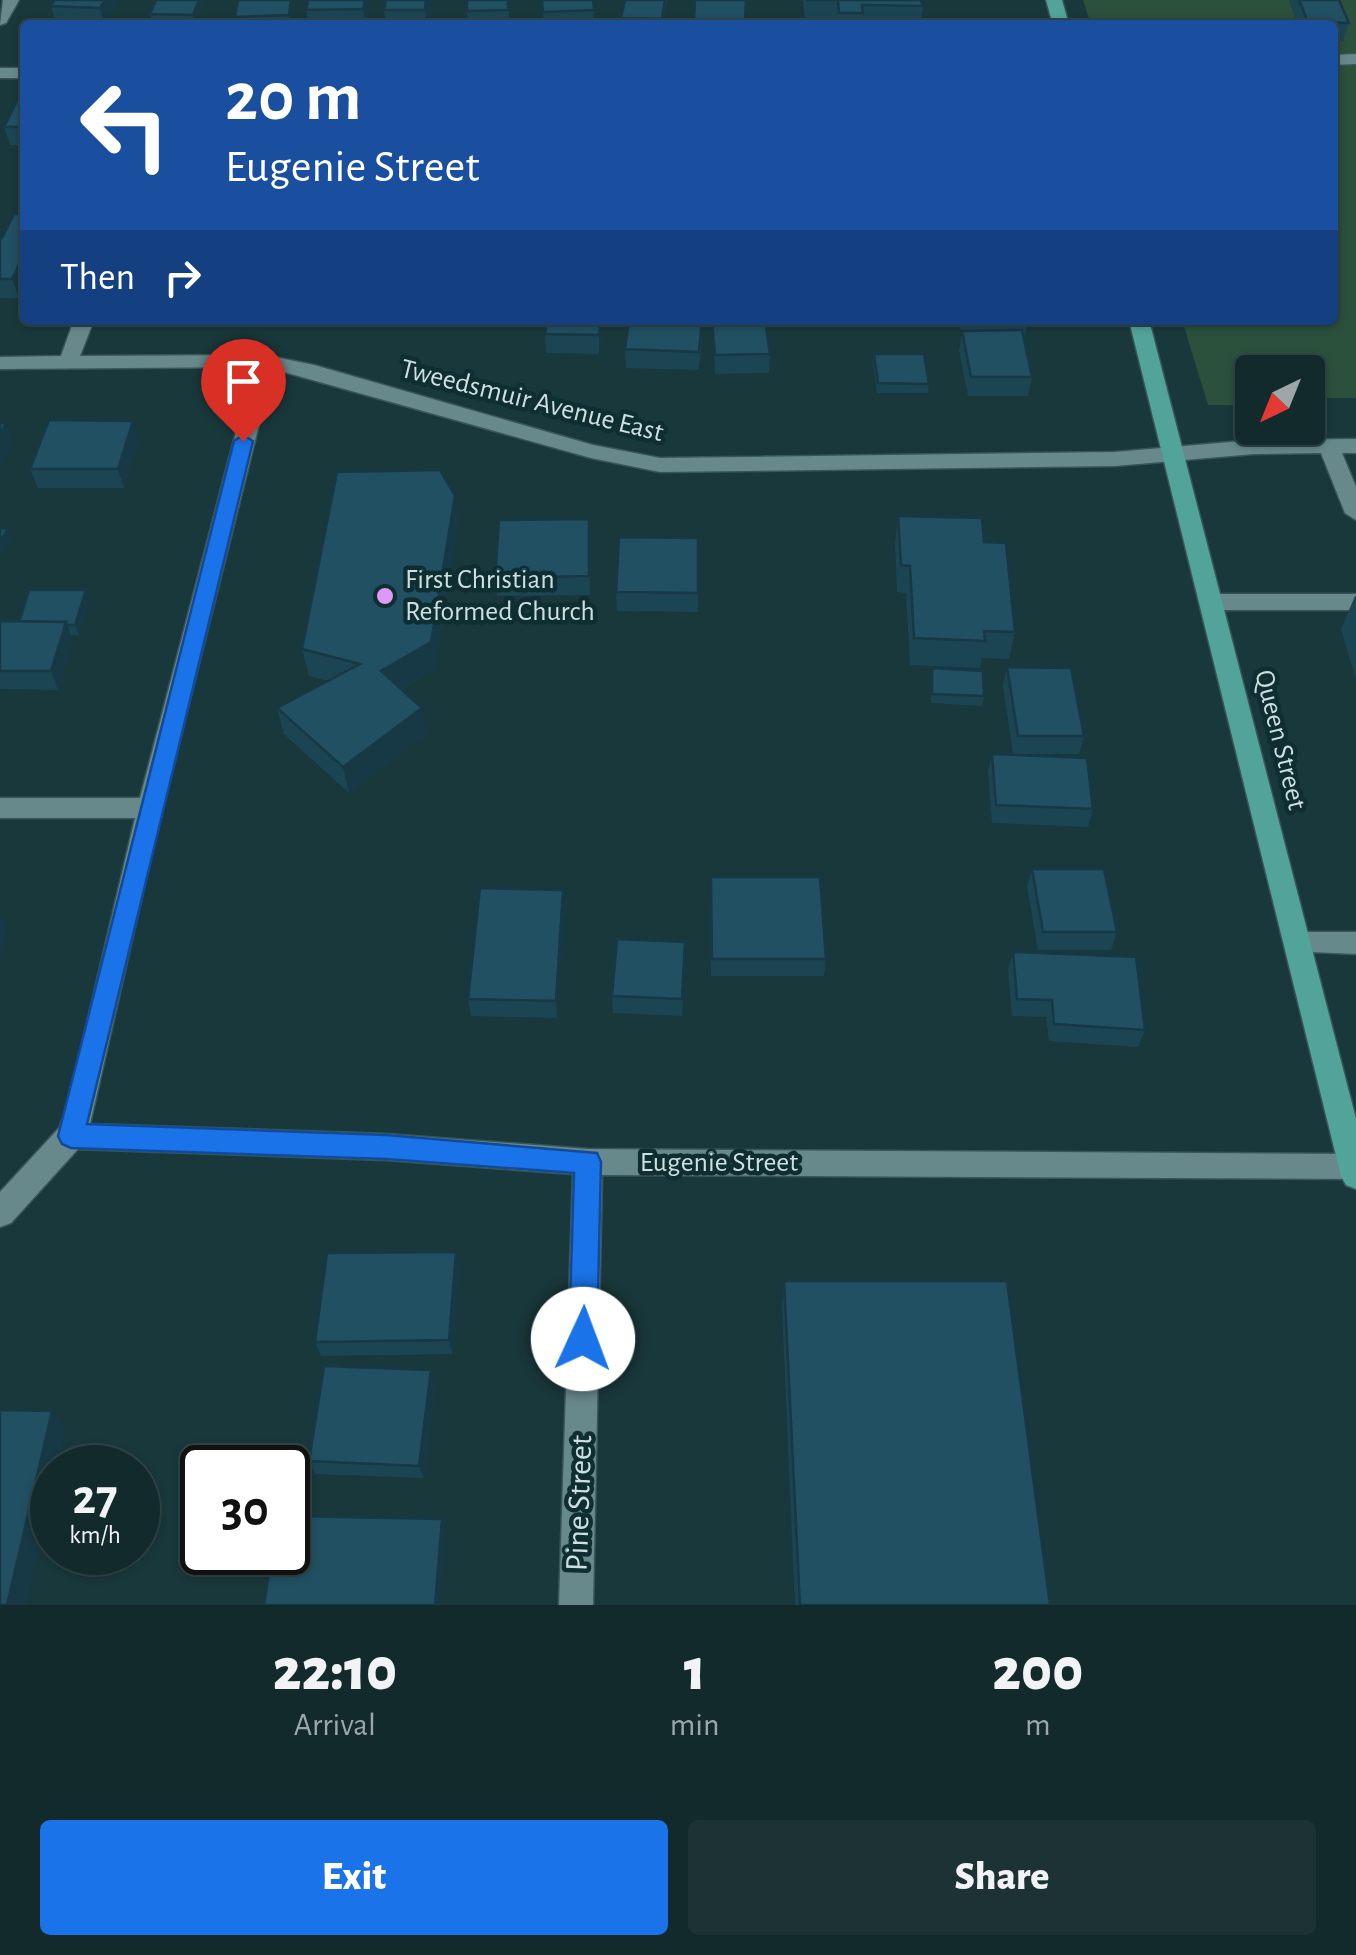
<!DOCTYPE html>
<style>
body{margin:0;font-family:"Alegreya Sans",sans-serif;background:#1c3234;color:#f1f3f6;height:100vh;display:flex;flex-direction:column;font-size:38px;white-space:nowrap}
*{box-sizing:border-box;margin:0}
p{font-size:32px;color:#9da7a9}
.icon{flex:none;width:55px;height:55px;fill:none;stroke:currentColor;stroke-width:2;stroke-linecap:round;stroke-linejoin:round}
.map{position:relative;height:1605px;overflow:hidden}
.panel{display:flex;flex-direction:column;background:#132a2c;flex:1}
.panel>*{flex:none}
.banner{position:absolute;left:20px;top:20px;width:1318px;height:305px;border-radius:10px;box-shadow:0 2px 8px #0004,0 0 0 2px #324648;background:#1a4fa0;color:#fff;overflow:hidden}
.needle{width:65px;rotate:223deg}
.tools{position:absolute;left:1235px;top:355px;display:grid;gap:20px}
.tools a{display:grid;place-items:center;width:90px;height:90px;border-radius:10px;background:#132a2c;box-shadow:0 2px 8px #0004,0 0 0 2px #324648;font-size:50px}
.speed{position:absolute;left:30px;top:1445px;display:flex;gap:20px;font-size:50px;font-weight:700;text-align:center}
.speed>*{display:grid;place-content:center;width:130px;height:130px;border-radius:50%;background:#132a2c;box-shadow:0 2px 8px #0004,0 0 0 2px #324648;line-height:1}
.speed small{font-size:25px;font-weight:400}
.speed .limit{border:5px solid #111;border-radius:15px;background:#fff;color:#111}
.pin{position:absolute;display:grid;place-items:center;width:85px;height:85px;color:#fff;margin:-102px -42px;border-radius:50% 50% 50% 0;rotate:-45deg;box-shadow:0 0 10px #0007}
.pin .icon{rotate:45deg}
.me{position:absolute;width:110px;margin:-55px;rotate:2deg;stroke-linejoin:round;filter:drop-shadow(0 0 8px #0008)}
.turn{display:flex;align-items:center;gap:35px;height:210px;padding:0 40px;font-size:45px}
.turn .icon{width:130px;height:130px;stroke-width:2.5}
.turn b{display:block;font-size:70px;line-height:85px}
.then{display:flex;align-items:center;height:95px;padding:0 40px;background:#0003;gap:20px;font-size:38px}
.eta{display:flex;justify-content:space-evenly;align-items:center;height:170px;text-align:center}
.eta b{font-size:60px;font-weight:800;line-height:70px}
.button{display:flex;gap:20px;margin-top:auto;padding:20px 40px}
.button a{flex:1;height:115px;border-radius:10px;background:#1a73e8;color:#fff;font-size:40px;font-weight:800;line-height:115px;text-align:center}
.button a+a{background:#1c3234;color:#f1f3f6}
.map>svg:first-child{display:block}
.green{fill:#2b503c}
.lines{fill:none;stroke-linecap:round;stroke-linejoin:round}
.minor-casing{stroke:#395557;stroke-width:3}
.major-casing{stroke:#395557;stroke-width:3}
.minor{fill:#68898c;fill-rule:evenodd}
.major{fill:#52a39a;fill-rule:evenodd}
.wall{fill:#1c4554}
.shaded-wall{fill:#173845}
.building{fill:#215062;stroke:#173845;stroke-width:2.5}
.route{fill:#1a73e8;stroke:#114b97;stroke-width:2.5}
.poi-dot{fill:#dd99f4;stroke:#0e2e31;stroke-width:4}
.labels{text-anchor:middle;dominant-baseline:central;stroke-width:9;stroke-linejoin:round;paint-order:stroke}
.street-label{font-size:28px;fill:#cddfe0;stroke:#0e2e31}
.poi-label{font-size:28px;fill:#cddfe0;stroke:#0e2e31;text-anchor:start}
.near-street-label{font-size:32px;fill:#cddfe0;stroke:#0e2e31}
</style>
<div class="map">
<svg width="1356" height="1605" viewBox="0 0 1356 1605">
<rect width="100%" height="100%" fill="#19383b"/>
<polygon class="green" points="1083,0 1356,0 1356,398 1308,398 1308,372 1252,372 1252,405 1208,405 1182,320 1332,320 1332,25 1091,25"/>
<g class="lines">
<g class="minor-casing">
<g id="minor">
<polygon points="3,0 19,0 6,23 0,25"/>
<polygon points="1356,54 1356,64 1332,65 1332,55"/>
<rect x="0" y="68" width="25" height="10"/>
<polygon points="74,320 94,320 80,356 265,355 314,365 593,445 660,458 1115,452 1254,440 1356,439 1356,453 1342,453 1356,487 1356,520 1345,513 1321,453 1254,454 1115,466 660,472 591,458 273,369 156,835 90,1124 386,1134 588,1149 1353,1154 1356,1179 602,1175 593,1605 559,1605 573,1174 386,1160 78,1149 11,1223 0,1227 0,1192 59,1128 67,1108 135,818 0,818 0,798 140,798 253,367 0,369 0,357 61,356"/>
<polygon points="1211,594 1356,594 1356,610 1211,610 1200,602"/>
<polygon points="1298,932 1356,932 1356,954 1289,951 1285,943 1289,935"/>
</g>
</g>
<g class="major-casing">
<g id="major">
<polygon points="1046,0 1062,0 1069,25 1053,25"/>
<polygon points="1129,320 1149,320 1356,1119 1356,1189 1346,1185 1341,1176"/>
</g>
</g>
<use href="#minor" class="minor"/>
<use href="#major" class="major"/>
</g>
<g class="wall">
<polygon points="205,0 195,24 152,24 150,14"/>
<polygon points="238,0 293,0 291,24 237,25 235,17"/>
<polygon points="308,0 370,0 366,25 309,25 306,10"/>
<polygon points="386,0 432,0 427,25 386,25 384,10"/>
<polygon points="509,0 509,25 468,25 467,11"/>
<polygon points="542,0 593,0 594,25 544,25"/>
<polygon points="625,0 667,0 662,25 621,25"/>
<polygon points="695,0 746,0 745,25 694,25"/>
<polygon points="803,0 921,0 923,6 921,23 862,23 862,25 837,25 836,18 805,18"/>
<polygon points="1289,0 1339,0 1349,23 1343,41 1332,41 1332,25 1297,25"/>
<polygon points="119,1 105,25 56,24 51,6"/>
<polygon points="25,95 25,146 10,145 4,127"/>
<polygon points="25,214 25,284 19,298 0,298 0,238 2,238"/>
<polygon points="604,320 599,354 546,353 545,334"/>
<polygon points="712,320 770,354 769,373 715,374"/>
<polygon points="958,320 1028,320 1024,340 1032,377 1028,396 968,396 959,350 962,334"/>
<polygon points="702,337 699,370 626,368 625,349"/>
<polygon points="874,354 929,384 928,393 877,393 873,364"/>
<polygon points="139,440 124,488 38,488 30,469"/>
<polygon points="455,496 458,523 435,669 401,689 427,734 349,793 284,734 277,708 328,681 309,676 302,649"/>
<polygon points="898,516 984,542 1015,632 1009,659 982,658 980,668 910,665 906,593 897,592 895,543"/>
<polygon points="589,519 590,595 497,596 495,578"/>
<polygon points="698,538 698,612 617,611 616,592"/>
<polygon points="1355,596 1356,596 1356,680 1341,629"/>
<polygon points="90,600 79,635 71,635 73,640 58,690 0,689 0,621 19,621"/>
<polygon points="1007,667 1084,736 1079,754 1013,754 1003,686"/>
<polygon points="932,668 984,696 982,706 931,703"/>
<polygon points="992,754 1093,809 1088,827 992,823 988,772"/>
<polygon points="1032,869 1117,932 1111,950 1038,950 1027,886"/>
<polygon points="563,890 565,907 557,1018 471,1016 468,999"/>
<polygon points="710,895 826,959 824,976 711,976"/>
<polygon points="1013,952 1145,1030 1138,1047 1049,1041 1046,1017 1012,1016 1008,969"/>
<polygon points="685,959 682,1016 613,1013 612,996"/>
<polygon points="456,1252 459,1267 452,1354 321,1356 315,1342"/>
<polygon points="784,1281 1050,1605 795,1605 782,1307"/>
<polygon points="435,1384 424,1478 315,1474 309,1461"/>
</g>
<g class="shaded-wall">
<polygon points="105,0 119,1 105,25 100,8"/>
<polygon points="199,0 205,0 195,24 193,15"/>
<polygon points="291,0 293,0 293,3 291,24 289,15"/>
<polygon points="365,0 370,0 370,3 366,25 363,9"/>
<polygon points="426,0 432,0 427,25 425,10"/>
<polygon points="25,252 25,284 19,298 12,279"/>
<polygon points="601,320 604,320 599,354 599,335"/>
<polygon points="133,421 139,440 124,488 118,469"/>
<polygon points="6,423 13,442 0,470 0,435"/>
<polygon points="455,496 458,523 435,669 386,697 381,671"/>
<polygon points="8,529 12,539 0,557 0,541"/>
<polygon points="86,590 90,600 79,635 75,625"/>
<polygon points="66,622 73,640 58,690 51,671"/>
<polygon points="422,708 427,734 349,793 343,767"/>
<polygon points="563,890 565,907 557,1018 556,1001"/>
<polygon points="0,911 8,926 0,963"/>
<polygon points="456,1252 459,1267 452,1354 449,1340"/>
<polygon points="431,1370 435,1384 424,1478 419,1466"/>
<polygon points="52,1411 66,1430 58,1468 52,1468 52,1492 27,1605 7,1605"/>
<polygon points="442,1519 446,1530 440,1605 435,1605"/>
</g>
<g class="building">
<polygon points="54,0 105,0 100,8 51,6"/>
<polygon points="156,0 199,0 193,15 150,14"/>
<polygon points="238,0 291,0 289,15 235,17"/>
<polygon points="308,0 365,0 363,9 306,10"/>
<polygon points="386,0 426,0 425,10 384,10"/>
<polygon points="467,0 508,0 508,10 467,11"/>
<polygon points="542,0 593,0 594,10 543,12"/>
<polygon points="625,0 665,0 662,19 621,18"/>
<polygon points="695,0 746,0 745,20 694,19"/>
<polygon points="806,0 921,0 923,6 862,5 863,13 839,13 838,0"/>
<polygon points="1299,0 1339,0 1349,23 1308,22"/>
<polygon points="20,95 25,95 25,127 4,127"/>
<polygon points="14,214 25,214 25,252 12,279 0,279 0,238 2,238"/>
<polygon points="547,320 601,320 599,335 545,334"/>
<polygon points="629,320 702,320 699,352 625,349"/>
<polygon points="712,320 765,320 770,354 715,355"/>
<polygon points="966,320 1028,320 1028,321 967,324"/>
<polygon points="1022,330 1032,377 971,377 962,331"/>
<polygon points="874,354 924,354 929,384 878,383"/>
<polygon points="49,420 133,421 118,469 30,469"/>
<polygon points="0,423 6,423 0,435"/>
<polygon points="440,470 455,496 431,642 381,671 422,708 343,767 277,708 360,664 302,649 337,472"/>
<polygon points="898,516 982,518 984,542 1006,543 1015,632 984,631 985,641 914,638 910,566 901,565"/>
<polygon points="589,519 589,576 495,578 499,520"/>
<polygon points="0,528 8,529 0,541"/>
<polygon points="619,537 698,538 698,593 616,592"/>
<polygon points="29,590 86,590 75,625 67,625 66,622 19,622"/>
<polygon points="0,621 66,622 51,671 0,671"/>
<polygon points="1007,667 1071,668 1084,736 1018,736"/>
<polygon points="932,668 983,671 984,696 932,694"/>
<polygon points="992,754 1087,758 1093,809 996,805"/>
<polygon points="1032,869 1104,869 1117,932 1043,932"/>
<polygon points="711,877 820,877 826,959 712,959"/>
<polygon points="480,888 563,890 556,1001 468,999"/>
<polygon points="617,939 685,942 682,999 612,996"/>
<polygon points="1013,952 1136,957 1145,1030 1054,1024 1052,1000 1017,999"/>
<polygon points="456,1252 449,1340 315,1342 327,1253"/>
<polygon points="784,1281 1007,1281 1050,1605 800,1605"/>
<polygon points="324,1366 431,1370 419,1466 309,1461"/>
<polygon points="0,1410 52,1411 7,1605 0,1605"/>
<polygon points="288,1516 442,1519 435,1605 264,1605 272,1552 288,1552"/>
</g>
<polygon class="route" points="243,435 253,441 87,1124 386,1135 597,1153 601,1162 597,1339 593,1349 583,1353 573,1349 569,1339 574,1173 386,1159 71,1148 62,1144 58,1136 234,441"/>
<circle class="poi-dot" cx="385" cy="596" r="10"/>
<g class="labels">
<g class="street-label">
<text transform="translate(532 401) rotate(14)">Tweedsmuir Avenue East</text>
<text transform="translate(1280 740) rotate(76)">Queen Street</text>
<text x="719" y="1163">Eugenie Street</text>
</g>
<g class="poi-label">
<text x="405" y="580">First Christian<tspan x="405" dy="32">Reformed Church</tspan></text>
</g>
<g class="near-street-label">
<text transform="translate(579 1503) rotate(-88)">Pine Street</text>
</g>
</g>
</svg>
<div class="tools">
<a><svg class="needle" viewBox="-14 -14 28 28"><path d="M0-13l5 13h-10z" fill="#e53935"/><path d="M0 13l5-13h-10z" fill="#9da7a9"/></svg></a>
</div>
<div class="speed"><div>27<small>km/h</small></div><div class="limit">30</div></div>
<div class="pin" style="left:243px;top:441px;background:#d93025"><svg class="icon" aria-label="arrive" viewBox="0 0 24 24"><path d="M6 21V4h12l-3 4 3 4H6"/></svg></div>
<svg class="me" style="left:583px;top:1339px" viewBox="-20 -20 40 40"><circle r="19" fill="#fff"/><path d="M0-13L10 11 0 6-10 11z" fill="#1a73e8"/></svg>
<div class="banner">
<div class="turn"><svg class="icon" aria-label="left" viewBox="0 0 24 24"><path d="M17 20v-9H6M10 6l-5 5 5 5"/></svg><div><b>20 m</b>Eugenie Street</div></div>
<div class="then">Then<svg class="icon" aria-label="right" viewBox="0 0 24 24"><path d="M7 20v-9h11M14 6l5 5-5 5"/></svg></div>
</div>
</div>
<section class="panel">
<div class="eta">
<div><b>22:10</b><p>Arrival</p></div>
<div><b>1</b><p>min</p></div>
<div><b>200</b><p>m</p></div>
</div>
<div class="button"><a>Exit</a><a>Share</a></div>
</section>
